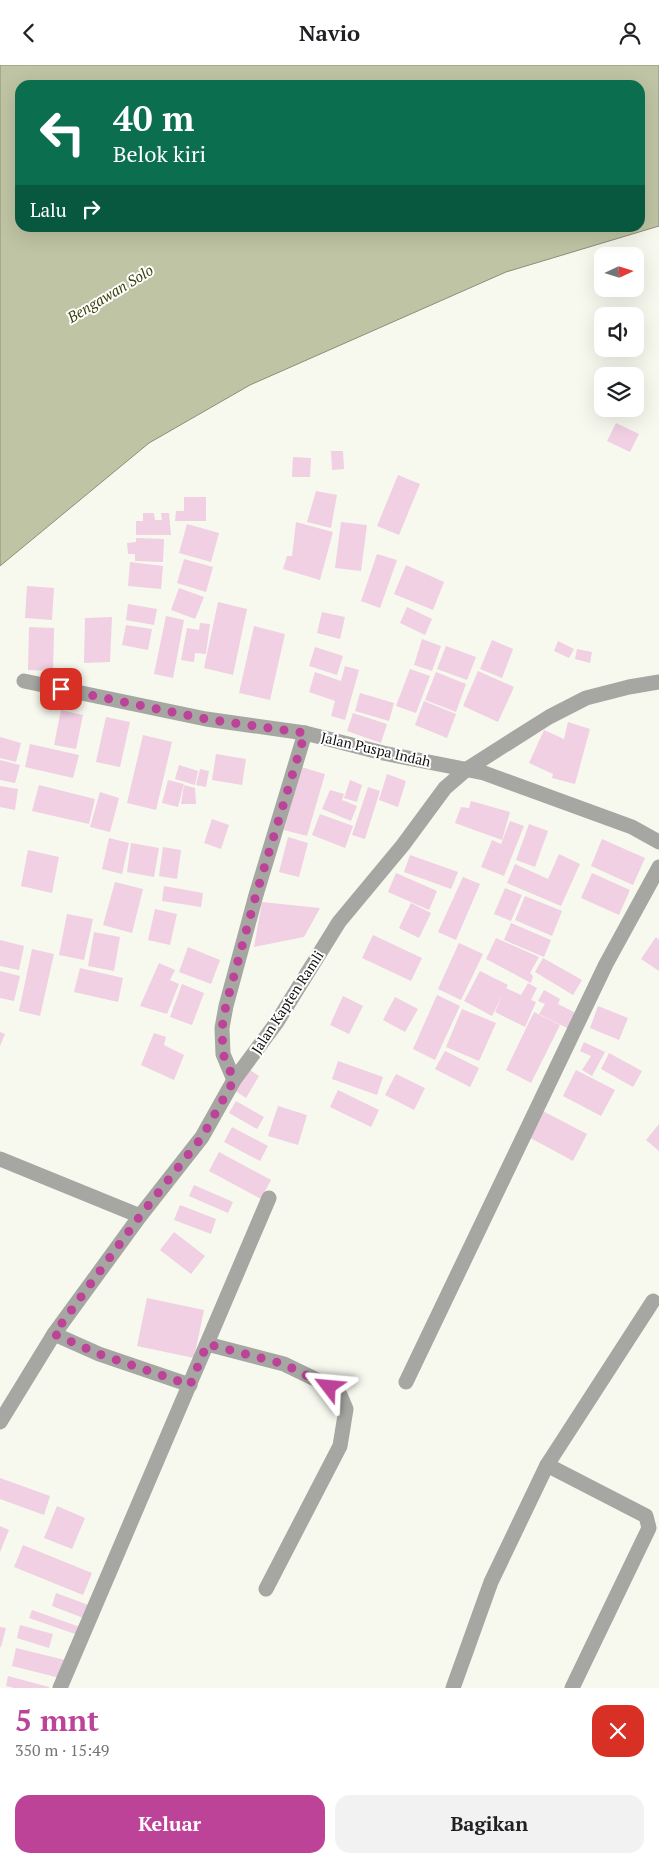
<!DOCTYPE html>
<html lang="id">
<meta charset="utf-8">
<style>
body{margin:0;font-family:"PT Serif",serif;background:#f2f2f2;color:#202124;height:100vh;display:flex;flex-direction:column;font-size:19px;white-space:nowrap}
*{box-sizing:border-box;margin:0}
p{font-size:16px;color:#757577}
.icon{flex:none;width:28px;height:28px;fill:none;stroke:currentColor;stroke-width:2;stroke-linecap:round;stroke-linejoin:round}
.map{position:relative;height:1623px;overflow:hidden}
.sheet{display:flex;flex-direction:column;background:#fff;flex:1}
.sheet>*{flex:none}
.banner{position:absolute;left:15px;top:15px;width:630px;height:152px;border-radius:15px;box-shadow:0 5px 20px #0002;background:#0b6e4f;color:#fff;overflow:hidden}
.needle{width:32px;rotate:86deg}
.tools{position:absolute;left:594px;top:182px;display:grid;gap:10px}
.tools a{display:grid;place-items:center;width:50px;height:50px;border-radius:10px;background:#fff;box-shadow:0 5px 20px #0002;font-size:25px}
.pin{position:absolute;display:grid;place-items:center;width:42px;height:42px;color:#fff;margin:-21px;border-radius:10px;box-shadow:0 2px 8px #0006}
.me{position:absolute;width:55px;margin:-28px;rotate:299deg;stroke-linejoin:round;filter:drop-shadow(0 0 4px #0008)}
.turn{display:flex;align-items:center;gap:18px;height:105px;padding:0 15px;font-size:22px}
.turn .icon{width:65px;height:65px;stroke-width:2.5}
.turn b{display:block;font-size:35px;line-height:42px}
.then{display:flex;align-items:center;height:48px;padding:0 15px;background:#0003;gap:10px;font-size:19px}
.round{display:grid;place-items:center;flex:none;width:52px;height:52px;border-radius:15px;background:#f2f2f2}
.summary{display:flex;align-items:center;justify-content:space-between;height:85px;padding:0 15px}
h1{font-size:30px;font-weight:800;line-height:38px;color:#bc4397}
.primary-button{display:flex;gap:10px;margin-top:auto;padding:10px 15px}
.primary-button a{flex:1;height:58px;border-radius:15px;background:#bc4397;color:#fff;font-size:20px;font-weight:800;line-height:58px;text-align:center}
.primary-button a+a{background:#f2f2f2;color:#202124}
header{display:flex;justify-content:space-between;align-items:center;height:65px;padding:0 15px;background:#fff;font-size:22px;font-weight:800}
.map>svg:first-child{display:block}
.water{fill:#bfc4a4;stroke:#8b8f77;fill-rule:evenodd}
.building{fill:#f0d0e2}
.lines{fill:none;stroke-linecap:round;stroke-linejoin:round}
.street{stroke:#a6a6a2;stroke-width:15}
.route{stroke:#bc4397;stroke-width:9;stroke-dasharray:0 16.2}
.labels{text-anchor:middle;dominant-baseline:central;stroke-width:4;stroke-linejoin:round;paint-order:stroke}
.street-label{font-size:14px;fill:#12120f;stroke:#fff}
.water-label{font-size:15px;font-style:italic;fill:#3c4009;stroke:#fff}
</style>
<header><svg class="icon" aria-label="back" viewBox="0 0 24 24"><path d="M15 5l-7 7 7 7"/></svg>Navio<svg class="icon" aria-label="person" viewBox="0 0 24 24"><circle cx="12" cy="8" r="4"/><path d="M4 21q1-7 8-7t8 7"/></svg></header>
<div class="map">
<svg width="659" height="1623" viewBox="0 0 659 1623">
<rect width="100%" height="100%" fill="#f7f9ef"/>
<path class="water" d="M0,0H659V161L506,207L250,320L149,378L0,501ZM20,20H640V162H20Z"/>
<g class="building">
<polygon points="616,358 639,369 630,387 607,376"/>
<polygon points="331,386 343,386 344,404 332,405"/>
<polygon points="293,392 311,393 310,412 292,412"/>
<polygon points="398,410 420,419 399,470 377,461"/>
<polygon points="316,426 337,430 331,463 307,457"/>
<polygon points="184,432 206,432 206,456 175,456 176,446 184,446"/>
<polygon points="143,448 154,448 155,455 162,455 161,448 169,448 171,470 136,470 136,456 143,456"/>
<polygon points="296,457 333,467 320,515 283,504 287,491 292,491"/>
<polygon points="341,457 367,460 361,506 335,503"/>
<polygon points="187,459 219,468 211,497 179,488"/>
<polygon points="136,473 164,474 163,497 135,496 135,489 128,489 127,478 136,477"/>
<polygon points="377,489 397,495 380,543 361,536"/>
<polygon points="184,494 213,502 206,527 177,518"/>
<polygon points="130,497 163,501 161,524 128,521"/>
<polygon points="406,500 444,517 433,545 394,529"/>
<polygon points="27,521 54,523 52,555 25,553"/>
<polygon points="179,523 204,532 195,554 171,545"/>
<polygon points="218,537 247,544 233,610 204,603"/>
<polygon points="128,539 157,544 154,560 126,555"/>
<polygon points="407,542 432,554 425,570 400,558"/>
<polygon points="322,547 345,552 340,574 317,568"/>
<polygon points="166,551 184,555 173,613 154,609"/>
<polygon points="112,552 110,597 84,598 85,553"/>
<polygon points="200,558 210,559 206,589 195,588 194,597 181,595 187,563 199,565"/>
<polygon points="126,560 152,564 148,585 122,580"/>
<polygon points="254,561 285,569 270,635 239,628"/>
<polygon points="29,562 54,563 53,606 28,605"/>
<polygon points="422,574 441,581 432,606 414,600"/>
<polygon points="492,575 513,584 502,613 480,604"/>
<polygon points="558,576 574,584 569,593 554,586"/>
<polygon points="446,581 476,592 467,615 437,604"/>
<polygon points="315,582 343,591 337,610 309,601"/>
<polygon points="577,584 592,587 590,598 575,594"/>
<polygon points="345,601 359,605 345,655 331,651 335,636 309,627 315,607 341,616"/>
<polygon points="410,604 430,611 416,648 396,641"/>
<polygon points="478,606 514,622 498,657 463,641"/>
<polygon points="436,607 466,619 456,647 425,635"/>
<polygon points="360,628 394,638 389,656 355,646"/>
<polygon points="424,636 456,649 447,673 415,660"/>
<polygon points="61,645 83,650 76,684 54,680"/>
<polygon points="353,648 387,659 381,678 347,666"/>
<polygon points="106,652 130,657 120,702 96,697"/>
<polygon points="568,657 590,664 575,719 552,713 553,709 529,698 544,665 564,674"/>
<polygon points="143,670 172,677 156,745 127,738"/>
<polygon points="0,672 21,678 16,697 0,693"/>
<polygon points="30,679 79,690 73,713 25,702"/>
<polygon points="216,689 246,694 242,720 212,715"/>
<polygon points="0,695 20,700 15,718 0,715"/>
<polygon points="179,700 198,706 195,720 175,714"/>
<polygon points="301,702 325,709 307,771 284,765"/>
<polygon points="200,704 209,706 206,722 196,720"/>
<polygon points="387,709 406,716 398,742 379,735"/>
<polygon points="168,715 184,719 178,742 162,738"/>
<polygon points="350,715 362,720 357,737 344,733"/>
<polygon points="39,720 95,734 89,759 32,746"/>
<polygon points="184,720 195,723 196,739 181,739"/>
<polygon points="0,721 18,724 15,745 0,742"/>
<polygon points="368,722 380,726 365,774 352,770"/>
<polygon points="330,725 344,729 342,735 357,741 351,756 322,744"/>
<polygon points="100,727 119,733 110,767 90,762"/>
<polygon points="471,736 510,747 502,775 455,758 461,742 469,743"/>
<polygon points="320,749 353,761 345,783 312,770"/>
<polygon points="212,754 229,760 221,784 204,778"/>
<polygon points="510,756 524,761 504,811 481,802 492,775 501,779"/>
<polygon points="529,759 548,766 535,802 516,795"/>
<polygon points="288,772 308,778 299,812 279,807"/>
<polygon points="109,773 129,778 122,809 102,804"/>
<polygon points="602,774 645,793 633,820 591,801"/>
<polygon points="131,778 159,783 154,812 127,807"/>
<polygon points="163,782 181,785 177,814 159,811"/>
<polygon points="28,785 59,792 52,828 21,821"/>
<polygon points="559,789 580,799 561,841 507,818 515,799 548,814"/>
<polygon points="410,790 458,807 451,824 404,807"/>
<polygon points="396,808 437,826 429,845 388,827"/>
<polygon points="592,808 630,825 619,850 581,833"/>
<polygon points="463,812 480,819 456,875 438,867"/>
<polygon points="115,817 143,824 132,868 103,860"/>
<polygon points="164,821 203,828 201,842 162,836"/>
<polygon points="505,823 522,830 511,856 494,849"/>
<polygon points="525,831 562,846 552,871 515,855"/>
<polygon points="262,837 320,843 304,872 254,882"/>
<polygon points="411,838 431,848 419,873 399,863"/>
<polygon points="155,844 177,849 170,880 148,875"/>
<polygon points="67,849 93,854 84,895 59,890"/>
<polygon points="511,858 551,875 544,892 504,875"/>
<polygon points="94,867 120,872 114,906 88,901"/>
<polygon points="373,870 422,893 411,916 362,893"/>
<polygon points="656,872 659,875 659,906 641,894"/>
<polygon points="496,873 539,892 530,908 533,911 531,918 486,894"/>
<polygon points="0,875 24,881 19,905 0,901"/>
<polygon points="459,878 483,889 461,935 438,924"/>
<polygon points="188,882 220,895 211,919 179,907"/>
<polygon points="32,884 54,889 40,951 19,946"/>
<polygon points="543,893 582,915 573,930 535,907"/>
<polygon points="159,898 175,905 170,915 179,919 167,949 140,941"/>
<polygon points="80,903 123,913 118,937 74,927"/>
<polygon points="0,906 20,911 14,936 0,933"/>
<polygon points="480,906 508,920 506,923 521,930 528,918 537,923 531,935 536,937 525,962 495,947 503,929 492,951 464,936"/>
<polygon points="182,919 204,928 192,960 170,952"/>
<polygon points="544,925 560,934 558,939 580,950 573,966 539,949 545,939 538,936"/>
<polygon points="437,930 460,941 435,995 413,984"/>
<polygon points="343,931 363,941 349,969 330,960"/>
<polygon points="395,932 418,944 405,967 383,955"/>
<polygon points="598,941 628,953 619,975 590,963"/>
<polygon points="462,944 496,958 479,996 446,982"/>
<polygon points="534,947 560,960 531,1018 506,1005"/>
<polygon points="0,967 5,969 0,981"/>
<polygon points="154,968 166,972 164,980 184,990 174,1015 141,1000"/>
<polygon points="584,977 605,987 592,1011 582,1005 591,991 580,986"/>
<polygon points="445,986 479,1003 470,1022 435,1004"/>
<polygon points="609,988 642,1006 633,1022 601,1004"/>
<polygon points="338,996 383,1012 377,1030 332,1014"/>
<polygon points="245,1002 259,1011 246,1033 231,1023"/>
<polygon points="576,1005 615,1025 601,1051 563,1031"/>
<polygon points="396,1009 425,1023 414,1045 385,1030"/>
<polygon points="338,1025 379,1045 371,1062 330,1042"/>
<polygon points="236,1036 264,1052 257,1064 229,1048"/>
<polygon points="278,1041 307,1050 298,1080 268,1071"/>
<polygon points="539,1044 587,1069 573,1096 525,1070"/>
<polygon points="659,1059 659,1086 646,1075"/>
<polygon points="232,1062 268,1081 260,1096 224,1077"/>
<polygon points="219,1087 271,1115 261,1134 209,1106"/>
<polygon points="194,1120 233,1137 228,1148 189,1131"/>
<polygon points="180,1140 216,1154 211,1169 174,1155"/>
<polygon points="174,1167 205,1191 191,1209 160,1185"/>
<polygon points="147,1233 204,1245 194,1293 137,1281"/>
<polygon points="0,1413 50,1431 44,1450 0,1434"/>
<polygon points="57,1441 85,1453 72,1484 44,1473"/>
<polygon points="0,1461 9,1465 0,1487"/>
<polygon points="23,1480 92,1508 83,1530 14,1502"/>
<polygon points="56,1528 91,1541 86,1554 52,1541"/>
<polygon points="32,1545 80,1562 78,1570 29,1553"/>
<polygon points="20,1560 53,1569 49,1583 17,1573"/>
<polygon points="0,1562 6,1563 1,1582 0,1582"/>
<polygon points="16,1583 65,1595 60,1613 12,1601"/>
<polygon points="8,1611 49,1622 49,1623 14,1623 6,1621"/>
</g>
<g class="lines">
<g class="street">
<polyline points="24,616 206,654 305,668 383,688 484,708 632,762 659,777"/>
<polyline points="234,1015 223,989 222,963 226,941 256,830 305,668"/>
<polyline points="0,1094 140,1151"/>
<polyline points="54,1269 99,1289 190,1320"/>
<polyline points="207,1279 284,1299 317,1315 340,1330 346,1344 340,1381 266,1524"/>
<polyline points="406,1317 606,899 659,802"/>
<polyline points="0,1357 54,1269 140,1151 202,1072 234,1015 277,957 339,857 403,780 445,723 467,704 549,652 586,633 629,622 659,617"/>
<polyline points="547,1400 646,1451 649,1463 572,1623"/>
<polyline points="60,1623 269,1133"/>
<polyline points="453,1623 491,1517 547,1400 653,1236"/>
</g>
</g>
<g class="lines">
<polyline class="route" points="61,624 206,654 305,668 256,830 226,940 222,963 223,989 234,1015 202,1072 140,1151 54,1269 99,1289 190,1320 207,1279 284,1299 329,1322"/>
</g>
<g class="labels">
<g class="street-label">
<text transform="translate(376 684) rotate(13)">Jalan Puspa Indah</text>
<text transform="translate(287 937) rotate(-57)">Jalan Kapten Ramli</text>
</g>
<g class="water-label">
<text transform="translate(110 228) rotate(-31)">Bengawan Solo</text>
</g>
</g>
</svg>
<div class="tools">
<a><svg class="needle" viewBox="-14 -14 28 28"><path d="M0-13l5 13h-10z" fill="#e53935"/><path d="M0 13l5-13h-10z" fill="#757577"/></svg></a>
<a><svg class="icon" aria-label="sound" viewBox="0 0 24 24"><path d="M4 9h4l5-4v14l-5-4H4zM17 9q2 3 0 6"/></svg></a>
<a><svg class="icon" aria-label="layers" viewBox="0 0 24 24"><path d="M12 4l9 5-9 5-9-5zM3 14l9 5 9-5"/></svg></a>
</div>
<div class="pin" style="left:61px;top:624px;background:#d93025"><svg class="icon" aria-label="arrive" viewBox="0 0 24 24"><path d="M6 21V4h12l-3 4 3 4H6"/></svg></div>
<svg class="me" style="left:329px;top:1322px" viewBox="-20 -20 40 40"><path d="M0-17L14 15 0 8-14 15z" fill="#bc4397" stroke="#fff" stroke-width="4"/></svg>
<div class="banner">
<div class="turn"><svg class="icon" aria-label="left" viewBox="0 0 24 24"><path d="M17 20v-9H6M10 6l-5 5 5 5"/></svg><div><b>40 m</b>Belok kiri</div></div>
<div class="then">Lalu<svg class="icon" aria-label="right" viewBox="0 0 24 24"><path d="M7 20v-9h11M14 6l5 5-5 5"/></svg></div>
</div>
</div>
<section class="sheet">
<div class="summary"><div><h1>5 mnt</h1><p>350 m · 15:49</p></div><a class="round" style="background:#d93025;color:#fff"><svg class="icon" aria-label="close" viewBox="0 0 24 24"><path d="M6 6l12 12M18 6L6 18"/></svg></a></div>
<div class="primary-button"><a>Keluar</a><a>Bagikan</a></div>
</section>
